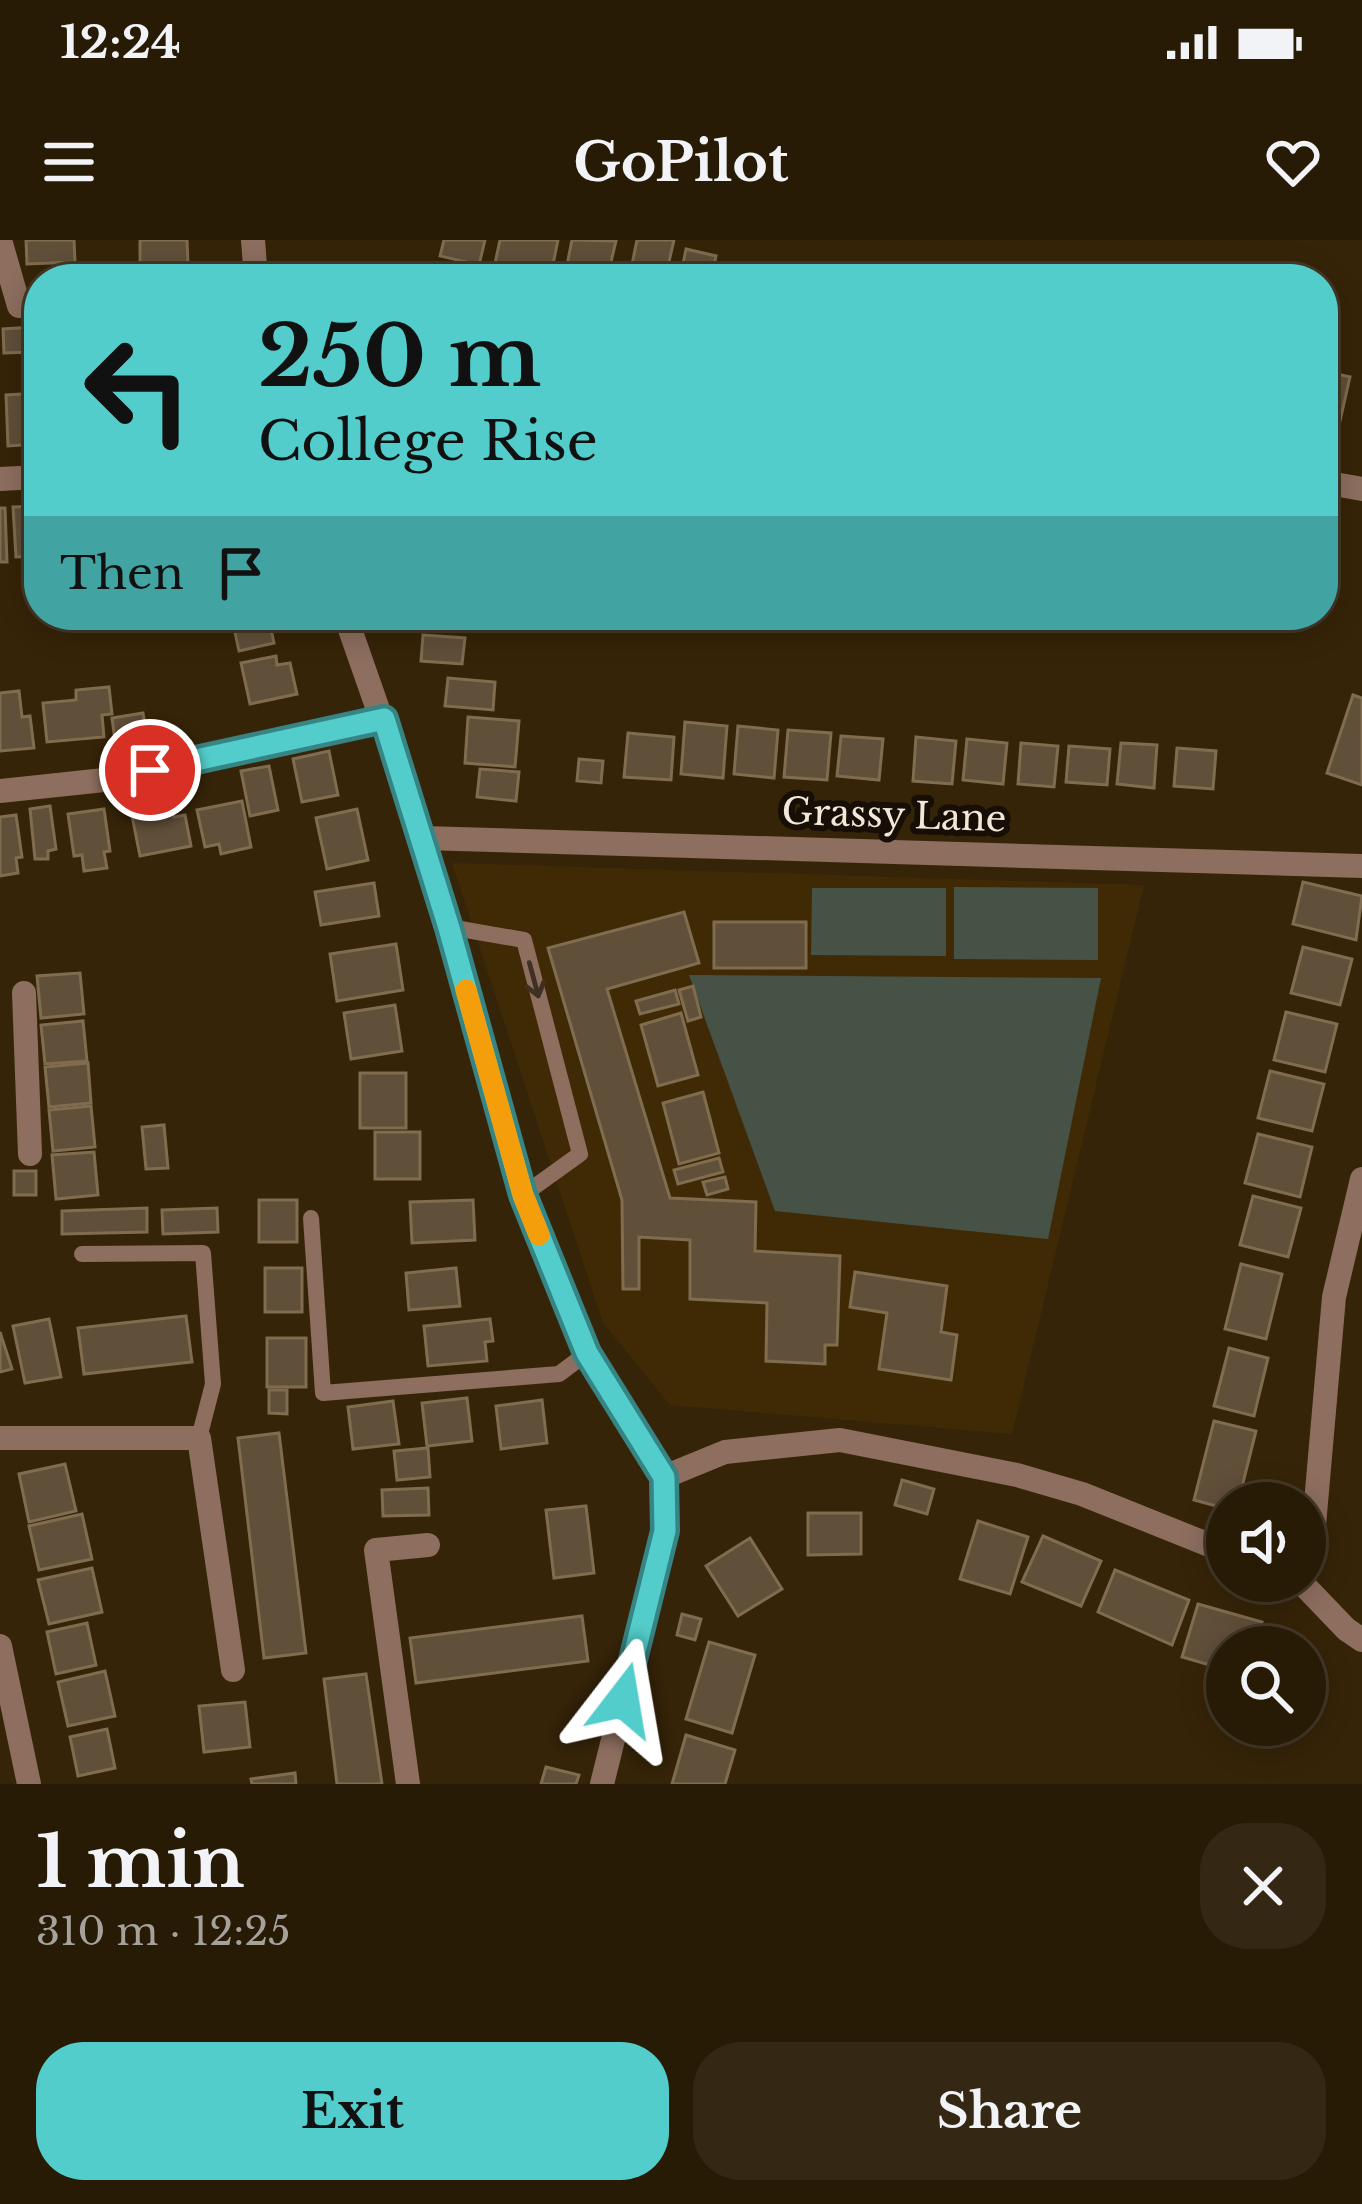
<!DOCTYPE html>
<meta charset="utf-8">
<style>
body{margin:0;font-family:"Libre Baskerville",serif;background:#342814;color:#f1f3f6;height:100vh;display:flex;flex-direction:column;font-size:45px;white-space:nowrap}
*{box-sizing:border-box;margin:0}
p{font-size:39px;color:#a5a19b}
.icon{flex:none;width:66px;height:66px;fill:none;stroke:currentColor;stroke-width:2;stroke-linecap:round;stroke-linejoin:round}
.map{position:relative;height:1544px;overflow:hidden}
.panel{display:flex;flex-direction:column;background:#281b06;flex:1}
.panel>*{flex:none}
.top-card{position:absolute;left:24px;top:24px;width:1314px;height:366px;border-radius:48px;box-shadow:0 6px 30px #0003,0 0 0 3px #443928;background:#53cdcb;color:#111;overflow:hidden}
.controls{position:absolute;left:1206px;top:1242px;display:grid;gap:24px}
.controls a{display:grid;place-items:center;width:120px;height:120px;border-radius:50%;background:#281b06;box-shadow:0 6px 30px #0003,0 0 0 3px #443928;font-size:60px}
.pin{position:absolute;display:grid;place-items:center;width:102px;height:102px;color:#fff;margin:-51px;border:6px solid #fff;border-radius:50%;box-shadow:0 3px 12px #0007}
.me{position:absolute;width:132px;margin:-66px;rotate:14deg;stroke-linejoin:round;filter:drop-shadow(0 0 9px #0008)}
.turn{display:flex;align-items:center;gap:42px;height:252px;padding:0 36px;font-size:54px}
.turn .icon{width:156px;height:156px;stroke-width:2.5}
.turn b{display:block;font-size:84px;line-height:102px}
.then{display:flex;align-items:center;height:114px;padding:0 36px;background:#0003;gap:24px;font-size:45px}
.round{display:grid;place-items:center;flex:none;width:126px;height:126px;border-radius:48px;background:#342814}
.head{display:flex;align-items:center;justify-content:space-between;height:204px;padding:0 36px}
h1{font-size:72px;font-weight:700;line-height:90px}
.action{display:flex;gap:24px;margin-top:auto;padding:24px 36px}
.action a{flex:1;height:138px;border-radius:48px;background:#53cdcb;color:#111;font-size:48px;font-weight:700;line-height:138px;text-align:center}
.action a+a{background:#342814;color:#f1f3f6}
.status{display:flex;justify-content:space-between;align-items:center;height:84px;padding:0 60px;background:#281b06;direction:ltr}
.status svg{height:33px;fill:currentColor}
header{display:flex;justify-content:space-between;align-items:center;height:156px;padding:0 36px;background:#281b06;font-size:54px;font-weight:700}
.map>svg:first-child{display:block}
.built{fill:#402a06}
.green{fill:#465245}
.building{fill:#604f39;stroke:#806c4f;stroke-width:3}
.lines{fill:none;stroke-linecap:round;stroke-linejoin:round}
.service{stroke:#8d6e5f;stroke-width:16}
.minor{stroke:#8d6e5f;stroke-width:24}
.oneway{stroke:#403024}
.route-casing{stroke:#368584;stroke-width:30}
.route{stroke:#53cdcb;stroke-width:21}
.slow{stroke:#f59e0b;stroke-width:21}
.labels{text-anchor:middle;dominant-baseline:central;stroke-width:12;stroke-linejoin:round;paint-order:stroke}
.street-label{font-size:36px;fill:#f3e7d8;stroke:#170f05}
</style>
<div class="status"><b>12:24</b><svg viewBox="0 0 49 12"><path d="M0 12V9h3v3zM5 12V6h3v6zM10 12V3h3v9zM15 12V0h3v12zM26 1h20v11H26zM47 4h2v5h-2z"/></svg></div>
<header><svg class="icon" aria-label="menu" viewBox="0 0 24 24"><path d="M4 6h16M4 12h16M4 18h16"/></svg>GoPilot<svg class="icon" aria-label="heart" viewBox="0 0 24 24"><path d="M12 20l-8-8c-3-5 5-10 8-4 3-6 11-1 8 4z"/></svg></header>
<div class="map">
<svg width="1362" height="1544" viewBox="0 0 1362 1544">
<rect width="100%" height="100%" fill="#362408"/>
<polygon class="built" points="452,623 1144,645 1012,1194 670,1165 603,1083"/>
<g class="green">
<polygon points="954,647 1098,648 1098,720 954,719"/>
<polygon points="812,648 946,648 946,716 811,715"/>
<polygon points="689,735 1101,738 1048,999 775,971"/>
</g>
<g class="building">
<polygon points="26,0 74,0 75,22 27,24"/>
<polygon points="140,0 187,0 188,24 140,25"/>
<polygon points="444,0 485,0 479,25 440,16"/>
<polygon points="500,0 558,0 550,39 494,28"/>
<polygon points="572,0 616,1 607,39 565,35"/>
<polygon points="637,0 674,0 665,39 629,39"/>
<polygon points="686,9 716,16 711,39 680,39"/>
<polygon points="728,24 760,31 758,39 725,39"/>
<polygon points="780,27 823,36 822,39 777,39"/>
<polygon points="33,87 34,112 4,113 3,89"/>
<polygon points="1323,131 1350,137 1337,194 1323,190"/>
<polygon points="39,153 39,204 8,206 6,155"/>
<polygon points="39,266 39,316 16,317 13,267"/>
<polygon points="0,268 5,268 7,322 0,322"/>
<polygon points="217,375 268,375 274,403 239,411 233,383 219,386"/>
<polygon points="423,395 465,398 462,424 421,421"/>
<polygon points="276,416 277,425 290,423 297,454 250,464 241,423"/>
<polygon points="448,438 495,442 493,470 445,466"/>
<polygon points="109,447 112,474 102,475 104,497 47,502 43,463 76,460 76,450"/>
<polygon points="19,451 22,477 30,476 34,508 0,511 0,453"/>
<polygon points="1353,455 1362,458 1362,545 1327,533"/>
<polygon points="143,473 147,496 115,501 112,478"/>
<polygon points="468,477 519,481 515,527 465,523"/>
<polygon points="685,482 727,486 723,538 681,534"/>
<polygon points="738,486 778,490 774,538 734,534"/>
<polygon points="788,490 831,493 827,540 784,537"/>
<polygon points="628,493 674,497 671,540 624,537"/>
<polygon points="841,496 883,499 879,540 837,536"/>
<polygon points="916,497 956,501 952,544 913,541"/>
<polygon points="967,499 1007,503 1003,544 963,540"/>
<polygon points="1021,503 1058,506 1054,547 1018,544"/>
<polygon points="1121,503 1157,505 1154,548 1117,544"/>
<polygon points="1069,506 1110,509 1107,545 1066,542"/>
<polygon points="1177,508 1216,511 1213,549 1174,546"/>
<polygon points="329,511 338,555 302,562 293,519"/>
<polygon points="579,519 603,521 601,543 577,541"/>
<polygon points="269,526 278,570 250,576 241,531"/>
<polygon points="480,529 519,532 516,561 477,557"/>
<polygon points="242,561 251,607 221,614 219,604 205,607 197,570"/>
<polygon points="50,566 56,609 48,611 48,619 35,619 30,569"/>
<polygon points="172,568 174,577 185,575 191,606 140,616 132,576"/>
<polygon points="104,569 110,611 104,612 107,628 84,631 82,615 74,616 68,574"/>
<polygon points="357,569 368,620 327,629 316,578"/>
<polygon points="16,575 22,617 16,618 18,633 0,636 0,577"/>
<polygon points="1303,642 1362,656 1356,700 1293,684"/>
<polygon points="374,643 379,676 321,685 315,652"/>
<polygon points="684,672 699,723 607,749 670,958 756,962 755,1011 840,1016 837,1105 825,1105 825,1124 766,1121 767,1063 690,1059 690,1000 639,997 639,1049 623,1049 622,960 548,708"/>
<rect x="714" y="682" width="92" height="46"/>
<polygon points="396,704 403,750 337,761 330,714"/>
<polygon points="1303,707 1352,719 1340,765 1291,753"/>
<polygon points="80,733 84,774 41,778 37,736"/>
<polygon points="693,746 701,777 688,781 679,750"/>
<polygon points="675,750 679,764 640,774 636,761"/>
<polygon points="395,765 402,811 351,819 344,773"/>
<polygon points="1286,772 1337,784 1325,832 1274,820"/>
<polygon points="681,773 698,835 658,846 641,785"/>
<polygon points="83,781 87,821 45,824 41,785"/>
<polygon points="88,823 91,863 49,867 45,827"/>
<polygon points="1270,831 1324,844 1312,891 1258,878"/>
<rect x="360" y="833" width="46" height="55"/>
<polygon points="703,852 719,913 679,924 663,863"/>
<polygon points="91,866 95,907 53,911 49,870"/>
<polygon points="164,885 168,928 146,929 142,887"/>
<rect x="375" y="892" width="45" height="47"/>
<polygon points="1258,894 1312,907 1300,957 1245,943"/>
<polygon points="94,912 98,955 56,959 52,915"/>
<polygon points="719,918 723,932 678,944 674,930"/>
<rect x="14" y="931" width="22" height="24"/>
<polygon points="725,937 728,949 707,955 703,942"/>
<polygon points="1253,956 1301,968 1288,1017 1240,1005"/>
<rect x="259" y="960" width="38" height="42"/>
<polygon points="473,960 475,1000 412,1003 410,962"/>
<polygon points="147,968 147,992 62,994 62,971"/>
<polygon points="217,968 218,992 163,994 162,970"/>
<polygon points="1241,1024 1282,1034 1266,1099 1225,1089"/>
<rect x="265" y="1028" width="37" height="44"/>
<polygon points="456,1028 460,1066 409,1070 406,1033"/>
<polygon points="855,1032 947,1046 941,1092 957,1095 951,1140 879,1129 887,1073 850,1067"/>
<polygon points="186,1076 192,1122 84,1134 78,1088"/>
<polygon points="49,1079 61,1137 25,1143 13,1086"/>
<polygon points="490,1079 493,1101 485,1102 487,1121 428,1126 424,1086"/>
<polygon points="0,1092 12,1129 0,1132"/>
<rect x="267" y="1098" width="39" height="49"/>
<polygon points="1229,1108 1268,1118 1254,1176 1214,1166"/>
<polygon points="269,1150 287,1150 287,1174 269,1173"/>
<polygon points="467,1158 472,1201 427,1206 422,1163"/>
<polygon points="542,1160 547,1203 501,1209 496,1166"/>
<polygon points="393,1161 399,1204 353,1209 348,1167"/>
<polygon points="1214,1181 1256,1191 1238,1263 1227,1263 1227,1269 1194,1260"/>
<polygon points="279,1193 306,1413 264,1418 238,1198"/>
<polygon points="428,1208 430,1237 397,1240 394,1211"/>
<polygon points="65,1224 76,1271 29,1282 19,1234"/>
<polygon points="902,1240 934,1249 927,1274 895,1265"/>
<polygon points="428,1248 429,1275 383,1276 382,1250"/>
<polygon points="586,1266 594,1333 554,1338 546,1270"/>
<polygon points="808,1273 861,1273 861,1314 808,1315"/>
<polygon points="82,1274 92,1319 39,1330 29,1286"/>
<polygon points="978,1281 1028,1297 1010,1354 960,1339"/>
<polygon points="1043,1296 1101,1321 1081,1366 1022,1342"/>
<polygon points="750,1298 782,1349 738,1376 706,1326"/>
<polygon points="92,1328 102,1372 49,1384 38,1340"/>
<polygon points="1115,1330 1189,1360 1172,1405 1098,1372"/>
<polygon points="1198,1364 1262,1382 1254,1407 1227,1407 1227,1430 1182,1417"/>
<polygon points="682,1374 701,1379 695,1400 677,1395"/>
<polygon points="582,1376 588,1421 416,1443 410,1398"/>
<polygon points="87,1383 96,1425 56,1434 47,1392"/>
<polygon points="709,1402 755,1415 732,1493 686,1479"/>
<polygon points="105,1431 115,1476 68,1486 58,1442"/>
<polygon points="366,1434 382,1544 337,1544 324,1439"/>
<polygon points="245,1462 250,1507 204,1512 199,1466"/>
<polygon points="107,1489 115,1528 78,1536 70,1497"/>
<polygon points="686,1495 735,1510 725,1544 672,1544"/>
<polygon points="546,1527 579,1535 576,1544 541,1544"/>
<polygon points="295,1533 296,1544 252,1544 251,1539"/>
</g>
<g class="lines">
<g class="service">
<polyline points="449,687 524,700 580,914 523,955"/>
<polyline points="311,978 323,1153 559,1134 587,1113"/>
<polyline points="82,1014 203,1013 213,1144 199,1198"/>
</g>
<g class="minor">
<polyline points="0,0 19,66 39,64"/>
<polyline points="253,0 256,39"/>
<polyline points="0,239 39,237"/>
<polyline points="1323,242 1362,249"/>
<polyline points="345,375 423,598 523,955 587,1113 664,1237 665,1291 602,1544"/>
<polyline points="0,551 104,540 384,479"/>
<polyline points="423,598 1362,626"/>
<polyline points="24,753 30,914"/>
<polyline points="0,1198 199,1198 233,1430"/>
<polyline points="664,1237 725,1212 840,1200 1017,1235 1082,1254 1227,1312"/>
<polyline points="1305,1314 1314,1285 1334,1057 1362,939"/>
<polyline points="1300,1341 1346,1389 1362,1400"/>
<polyline points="0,1406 29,1544"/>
<polyline points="408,1544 376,1310 428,1305"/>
</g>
</g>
<defs><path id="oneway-shaft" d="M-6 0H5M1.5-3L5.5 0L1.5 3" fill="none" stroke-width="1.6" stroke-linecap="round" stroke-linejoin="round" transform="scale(3)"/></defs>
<use class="oneway" href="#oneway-shaft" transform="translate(534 740) rotate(75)"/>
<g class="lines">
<g class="route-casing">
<polyline id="route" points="150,530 384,479 449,688 523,955 587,1113 664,1237 665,1291 623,1460"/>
</g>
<use href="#route" class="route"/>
<polyline class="slow" points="466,750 523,955 539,995"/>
</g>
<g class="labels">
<g class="street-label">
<text transform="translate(894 575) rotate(2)">Grassy Lane</text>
</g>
</g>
</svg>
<div class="controls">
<a><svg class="icon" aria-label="sound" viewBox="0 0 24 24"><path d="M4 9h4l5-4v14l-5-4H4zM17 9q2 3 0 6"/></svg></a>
<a><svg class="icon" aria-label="search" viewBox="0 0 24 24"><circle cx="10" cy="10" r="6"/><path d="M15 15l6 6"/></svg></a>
</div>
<div class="pin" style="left:150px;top:530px;background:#d93025"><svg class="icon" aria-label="arrive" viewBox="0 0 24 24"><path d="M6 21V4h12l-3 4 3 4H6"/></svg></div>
<svg class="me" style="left:623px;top:1460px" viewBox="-20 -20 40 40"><path d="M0-17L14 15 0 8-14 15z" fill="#53cdcb" stroke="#fff" stroke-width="4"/></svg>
<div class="top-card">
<div class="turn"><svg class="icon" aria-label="left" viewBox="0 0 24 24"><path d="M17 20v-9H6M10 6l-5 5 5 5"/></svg><div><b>250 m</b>College Rise</div></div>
<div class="then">Then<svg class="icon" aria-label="arrive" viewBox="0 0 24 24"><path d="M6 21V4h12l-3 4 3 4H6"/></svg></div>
</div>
</div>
<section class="panel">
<div class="head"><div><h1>1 min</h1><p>310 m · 12:25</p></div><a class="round"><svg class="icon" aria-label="close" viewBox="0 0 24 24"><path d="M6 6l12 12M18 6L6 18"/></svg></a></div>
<div class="action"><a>Exit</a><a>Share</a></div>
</section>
